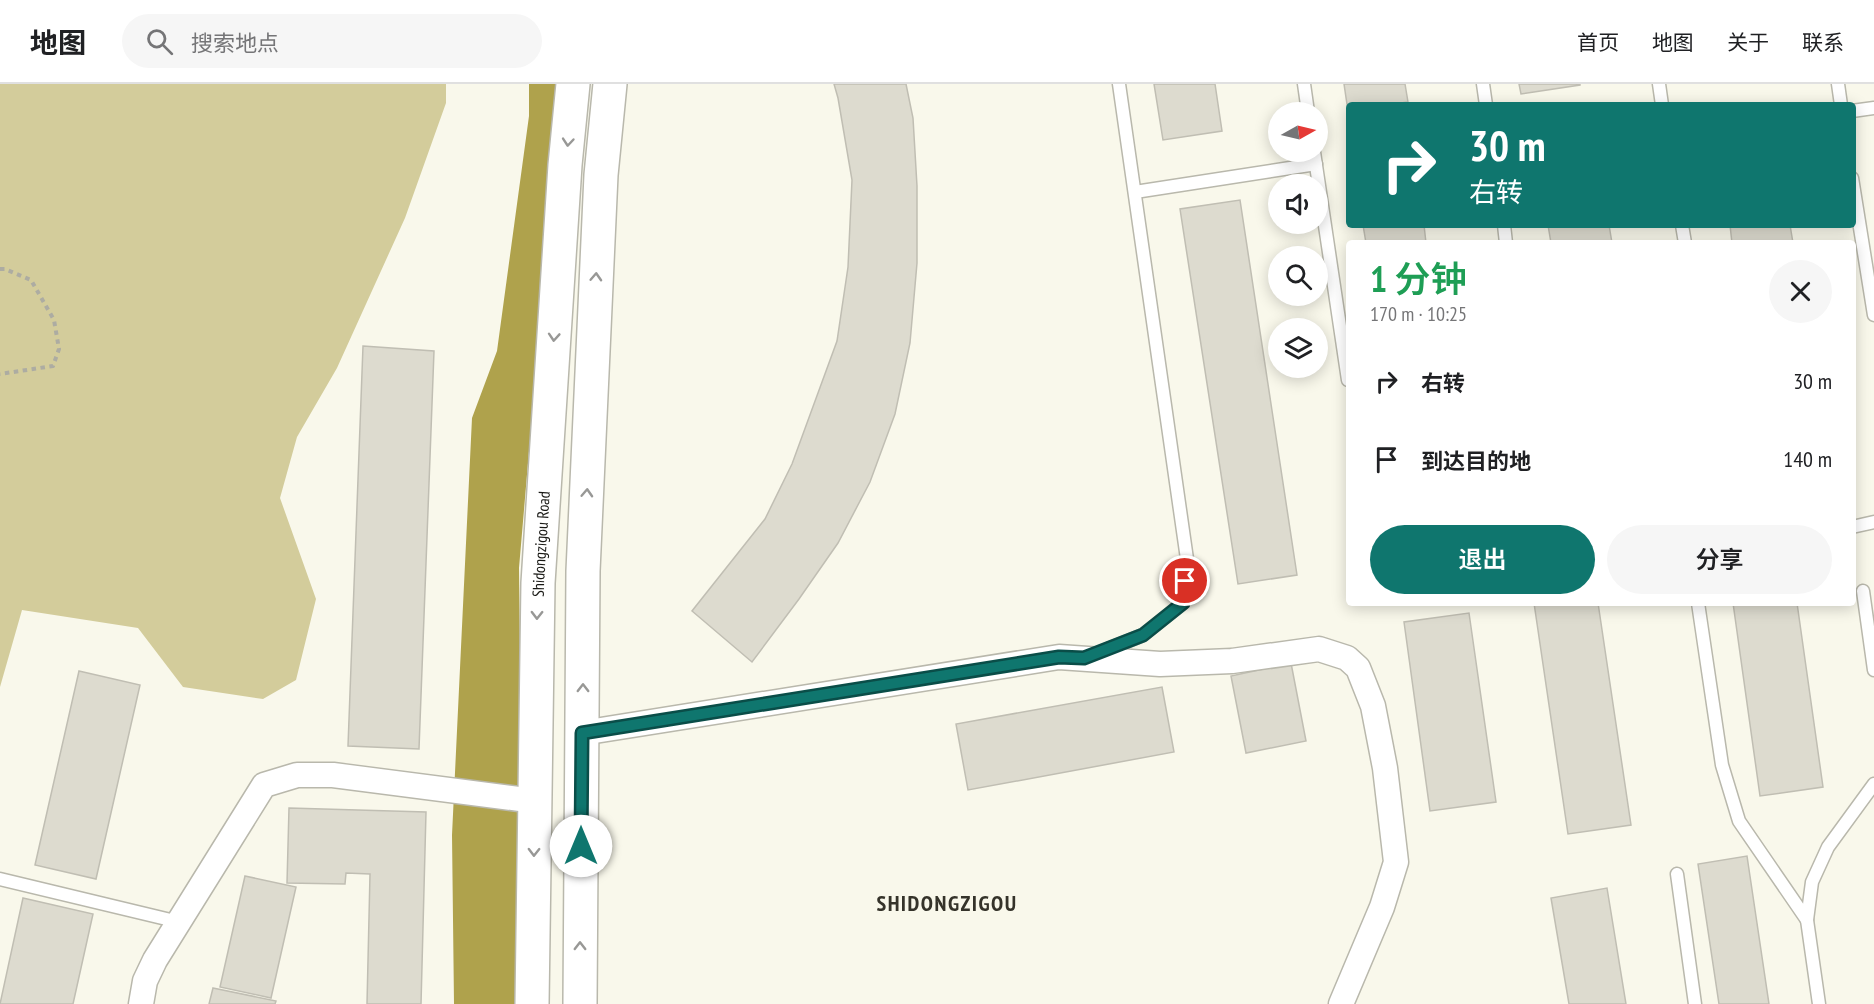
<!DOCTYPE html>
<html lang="zh">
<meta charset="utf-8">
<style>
body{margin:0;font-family:"PT Sans Narrow","Noto Sans SC",sans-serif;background:#f6f6f6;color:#202124;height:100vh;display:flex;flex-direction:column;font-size:22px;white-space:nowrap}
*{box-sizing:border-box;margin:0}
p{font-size:20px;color:#757577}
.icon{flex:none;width:33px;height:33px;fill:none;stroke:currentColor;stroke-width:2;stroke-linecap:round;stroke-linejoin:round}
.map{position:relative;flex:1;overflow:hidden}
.sheet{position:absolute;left:1346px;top:156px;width:510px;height:366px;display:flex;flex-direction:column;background:#fff;border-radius:6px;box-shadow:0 3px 15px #0003}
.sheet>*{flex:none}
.hud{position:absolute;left:1346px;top:18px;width:510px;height:126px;border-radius:6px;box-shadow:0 3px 15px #0003;background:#0f766e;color:#fff;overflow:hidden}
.needle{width:39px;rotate:82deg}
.tools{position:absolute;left:1268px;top:18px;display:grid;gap:12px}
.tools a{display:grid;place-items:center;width:60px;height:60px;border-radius:50%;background:#fff;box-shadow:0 3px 15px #0003;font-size:30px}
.pin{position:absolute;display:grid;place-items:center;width:51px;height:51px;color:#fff;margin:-26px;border:3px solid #fff;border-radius:50%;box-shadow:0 2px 6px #0007}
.me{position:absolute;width:66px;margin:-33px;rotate:0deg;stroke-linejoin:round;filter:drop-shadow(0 0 4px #0008)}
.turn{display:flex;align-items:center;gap:21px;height:126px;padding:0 24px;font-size:27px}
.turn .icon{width:78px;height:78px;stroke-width:2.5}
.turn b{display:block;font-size:42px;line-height:51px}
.round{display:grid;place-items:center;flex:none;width:63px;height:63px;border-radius:32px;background:#f6f6f6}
.overview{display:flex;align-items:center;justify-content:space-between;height:102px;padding:0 24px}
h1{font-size:36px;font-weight:600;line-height:45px;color:#1e9e55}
.action{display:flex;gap:12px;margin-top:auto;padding:12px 24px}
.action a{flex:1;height:69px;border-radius:36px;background:#0f766e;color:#fff;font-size:24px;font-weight:600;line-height:69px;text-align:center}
.action a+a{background:#f6f6f6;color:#202124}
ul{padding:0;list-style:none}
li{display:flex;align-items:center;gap:18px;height:78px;padding:0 24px}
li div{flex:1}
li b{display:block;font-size:22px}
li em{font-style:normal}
header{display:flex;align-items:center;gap:36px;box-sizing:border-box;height:84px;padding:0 30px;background:#fff;border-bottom:2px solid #e0e0e0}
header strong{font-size:28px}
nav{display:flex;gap:33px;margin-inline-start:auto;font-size:21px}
.search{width:420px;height:54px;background:#f6f6f6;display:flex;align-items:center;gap:15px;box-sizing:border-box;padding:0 21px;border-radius:33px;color:#757577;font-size:22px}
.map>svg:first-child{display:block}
.green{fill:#d3cc9b}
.water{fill:#afa24c}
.building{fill:#dddbcf;stroke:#c0beb3;stroke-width:1.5}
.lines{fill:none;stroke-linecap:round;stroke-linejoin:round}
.service-casing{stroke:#b9b8ac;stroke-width:15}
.minor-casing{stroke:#b9b8ac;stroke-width:27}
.secondary-casing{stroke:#b9b8ac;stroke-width:36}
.path{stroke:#adaca2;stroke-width:4;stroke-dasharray:4.5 4.5;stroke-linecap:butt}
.service{stroke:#fff;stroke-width:12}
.minor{stroke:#fff;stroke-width:24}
.secondary{stroke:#fff;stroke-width:33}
.oneway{stroke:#989896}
.route-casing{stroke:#0a4d48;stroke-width:15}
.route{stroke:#0f766e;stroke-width:10}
.labels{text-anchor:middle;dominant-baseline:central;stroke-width:6;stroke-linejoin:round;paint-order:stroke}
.street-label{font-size:16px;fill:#191915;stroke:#f9f8eb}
.district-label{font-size:22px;font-weight:bold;letter-spacing:1.5px;fill:#35332a;stroke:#f9f8eb}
</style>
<header>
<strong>地图</strong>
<div class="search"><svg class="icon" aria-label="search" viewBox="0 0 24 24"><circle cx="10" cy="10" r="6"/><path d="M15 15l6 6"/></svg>搜索地点</div>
<nav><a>首页</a><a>地图</a><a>关于</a><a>联系</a></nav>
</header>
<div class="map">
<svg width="1874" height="920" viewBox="0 0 1874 920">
<rect width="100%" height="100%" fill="#f9f8eb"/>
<polygon class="green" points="0,0 446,0 446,19 405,134 337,284 297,353 280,414 316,515 296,596 263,615 183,603 138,544 22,526 0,603"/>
<polygon class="water" points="529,0 556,0 556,53 519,484 524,920 454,920 452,751 472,334 497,267 529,32"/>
<g class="building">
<polygon points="834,0 906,0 913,34 917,102 917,179 910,259 895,330 870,398 838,459 799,515 752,578 692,527 765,435 792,380 837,257 848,183 852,96 838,14"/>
<polygon points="1154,0 1215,0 1222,47 1163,56"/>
<polygon points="1344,0 1405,0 1408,18 1386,21 1348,21 1348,27"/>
<polygon points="1519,0 1580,0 1580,1 1521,10"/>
<polygon points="1240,116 1297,491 1238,500 1180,125"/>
<polygon points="1363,141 1424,141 1426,159 1366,159"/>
<polygon points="1548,141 1609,141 1612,159 1551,159"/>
<polygon points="1730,141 1790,141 1793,159 1732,159"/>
<polygon points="363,262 434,267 419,665 348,662"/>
<polygon points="1534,519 1598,519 1631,741 1568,750"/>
<polygon points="1733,519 1797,519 1823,703 1760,712"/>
<polygon points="1469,529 1496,718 1430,727 1404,538"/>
<polygon points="1291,579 1306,657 1246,669 1231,592"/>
<polygon points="79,587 140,601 96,795 35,781"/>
<polygon points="1162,603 1174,668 968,706 956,640"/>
<polygon points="289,724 426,728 421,920 367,920 370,790 346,789 345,800 287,799"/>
<polygon points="1747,772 1769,920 1719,920 1698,780"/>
<polygon points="245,792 296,803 271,914 220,903"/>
<polygon points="1607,804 1626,920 1569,920 1551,814"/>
<polygon points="23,814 93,830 73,920 0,920"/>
<polygon points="213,904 276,917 275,920 209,920"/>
</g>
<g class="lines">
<g class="service-casing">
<g id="service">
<polyline points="1304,0 1308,28"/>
<polyline points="1483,0 1486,21"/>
<polyline points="1659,0 1662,21"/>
<polyline points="1838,0 1841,21"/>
<polyline points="1852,27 1874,24"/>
<polyline points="1314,68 1348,296"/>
<polyline points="1852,94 1874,231"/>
<polyline points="1135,108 1316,80"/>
<polyline points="1504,141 1506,159"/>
<polyline points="1682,141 1685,159"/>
<polyline points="1852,443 1874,438"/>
<polyline points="1863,507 1874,586"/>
<polyline points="1698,519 1722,681 1739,737 1807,836"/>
<polyline points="1096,570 1143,551 1183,519 1187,475 1119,0"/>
<polyline points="1677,790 1695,920"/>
<polyline points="0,795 179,838"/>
<polyline points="1819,920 1807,836 1812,798 1828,763 1874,700"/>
</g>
</g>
<g class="minor-casing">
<g id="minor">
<polyline points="582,649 1059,573 1160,580 1232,577 1319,565 1347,574 1358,584 1373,622 1385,684 1396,778 1382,823 1341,920"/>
<polyline points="141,920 145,897 155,876 264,701 297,691 333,691 535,717"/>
</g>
</g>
<g class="secondary-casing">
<g id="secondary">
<path id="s1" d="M532,920L538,499L565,81L573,0"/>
<polyline points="580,920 583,487 601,91 610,0"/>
</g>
</g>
<polyline class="path" points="0,185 5,185 31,196 54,236 59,265 53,282 0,290"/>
<use href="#service" class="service"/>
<use href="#minor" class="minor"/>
<use href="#secondary" class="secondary"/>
</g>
<defs><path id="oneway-chevron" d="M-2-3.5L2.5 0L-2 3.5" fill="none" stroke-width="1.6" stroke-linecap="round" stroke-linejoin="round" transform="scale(1.5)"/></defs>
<g class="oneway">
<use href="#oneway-chevron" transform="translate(568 58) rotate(95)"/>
<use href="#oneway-chevron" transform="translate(596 193) rotate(-87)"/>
<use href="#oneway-chevron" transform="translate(554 253) rotate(94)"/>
<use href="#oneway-chevron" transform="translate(587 409) rotate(-87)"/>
<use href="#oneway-chevron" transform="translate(537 531) rotate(91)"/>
<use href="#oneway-chevron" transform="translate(583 604) rotate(-90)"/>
<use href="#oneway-chevron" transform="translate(534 768) rotate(91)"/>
<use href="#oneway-chevron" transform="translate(580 862) rotate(-90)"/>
</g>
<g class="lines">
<g class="route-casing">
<polyline id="route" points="581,762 582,649 1059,573 1084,574 1143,551 1183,519 1185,497"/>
</g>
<use href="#route" class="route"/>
</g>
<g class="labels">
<g class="street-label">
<text stroke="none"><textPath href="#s1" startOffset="460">Shidongzigou Road</textPath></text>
</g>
<g class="district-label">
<text x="947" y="819">SHIDONGZIGOU</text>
</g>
</g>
</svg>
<div class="tools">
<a><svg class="needle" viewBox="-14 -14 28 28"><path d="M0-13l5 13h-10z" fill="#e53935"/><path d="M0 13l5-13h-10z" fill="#757577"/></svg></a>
<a><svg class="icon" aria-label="sound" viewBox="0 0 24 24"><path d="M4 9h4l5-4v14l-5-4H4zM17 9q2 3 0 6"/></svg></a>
<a><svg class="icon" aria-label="search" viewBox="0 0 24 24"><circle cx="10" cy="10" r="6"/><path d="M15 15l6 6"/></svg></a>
<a><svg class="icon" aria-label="layers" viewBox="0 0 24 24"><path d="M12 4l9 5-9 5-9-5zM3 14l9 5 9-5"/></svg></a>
</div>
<div class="pin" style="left:1185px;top:497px;background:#d93025"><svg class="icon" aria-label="arrive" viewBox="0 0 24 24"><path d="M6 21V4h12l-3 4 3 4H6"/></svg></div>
<svg class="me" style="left:581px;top:762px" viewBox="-20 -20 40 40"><circle r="19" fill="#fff"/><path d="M0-13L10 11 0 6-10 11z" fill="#0f766e"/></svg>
<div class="hud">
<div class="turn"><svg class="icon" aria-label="right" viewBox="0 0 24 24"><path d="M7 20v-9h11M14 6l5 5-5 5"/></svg><div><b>30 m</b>右转</div></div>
</div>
<section class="sheet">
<div class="overview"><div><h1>1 分钟</h1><p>170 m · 10:25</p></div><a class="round"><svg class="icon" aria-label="close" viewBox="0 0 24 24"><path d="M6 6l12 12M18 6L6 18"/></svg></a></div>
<ul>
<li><svg class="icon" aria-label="right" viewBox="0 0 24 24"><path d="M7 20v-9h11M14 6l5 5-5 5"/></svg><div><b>右转</b></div><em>30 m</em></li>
<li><svg class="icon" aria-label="arrive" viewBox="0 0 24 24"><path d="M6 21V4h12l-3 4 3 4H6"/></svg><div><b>到达目的地</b></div><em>140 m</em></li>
</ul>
<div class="action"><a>退出</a><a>分享</a></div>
</section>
</div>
